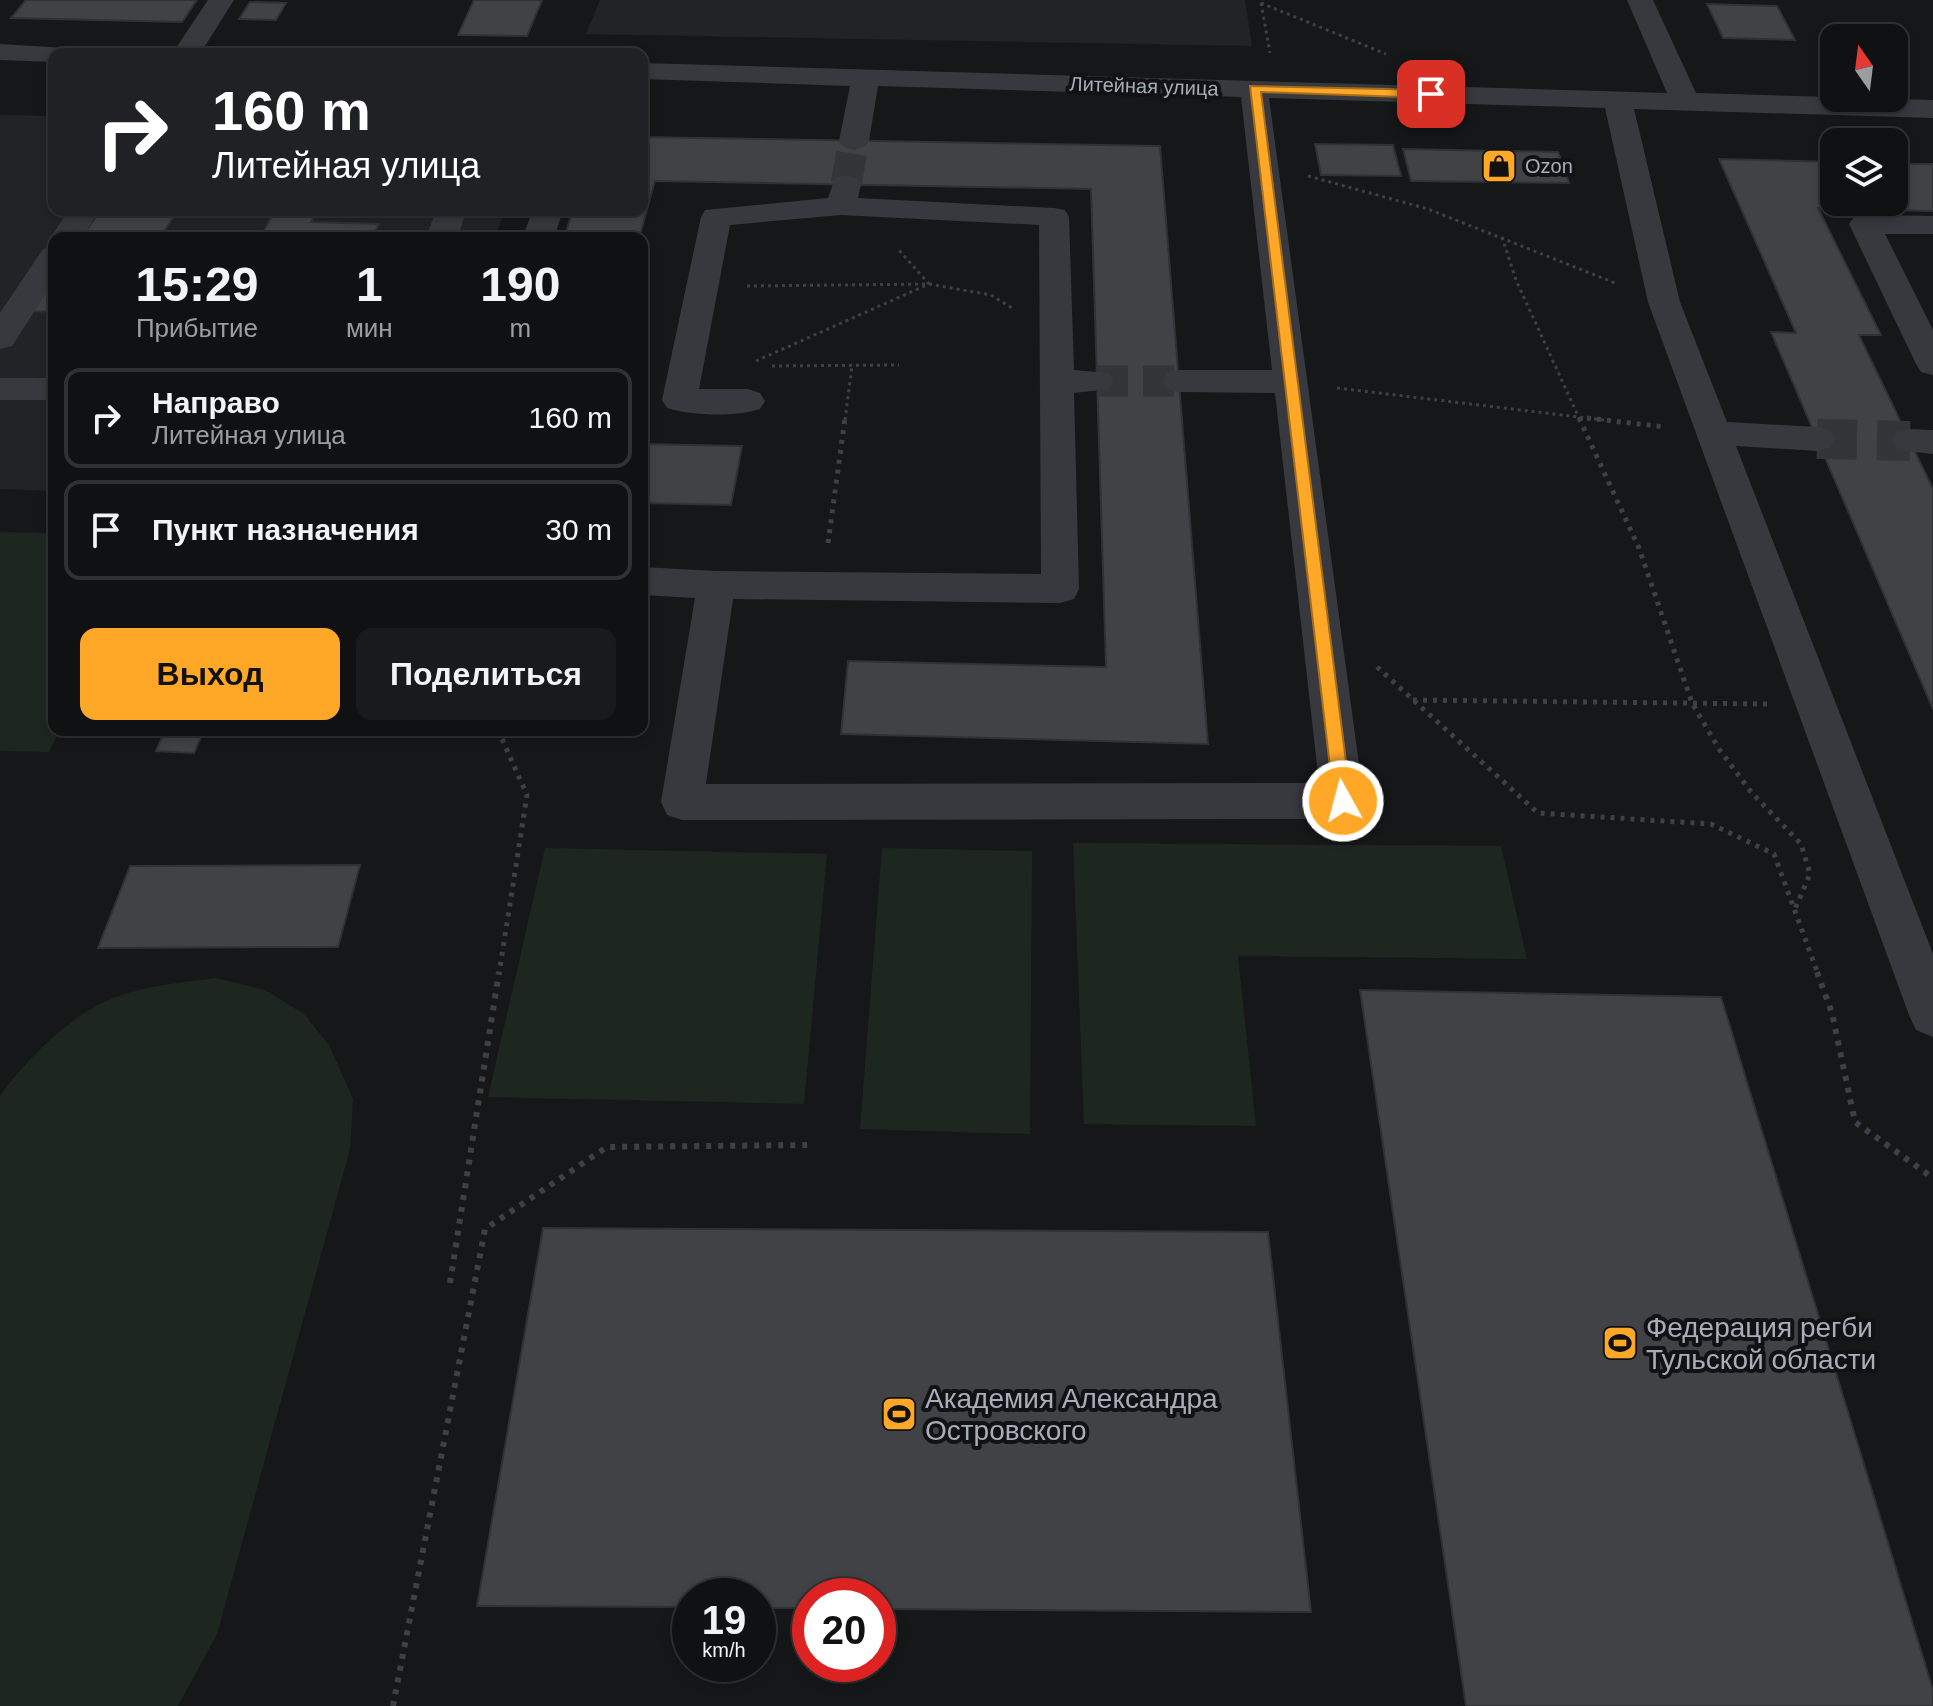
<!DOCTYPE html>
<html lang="ru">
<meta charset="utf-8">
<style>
body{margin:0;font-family:Helvetica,sans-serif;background:#191a1c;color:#f1f3f6;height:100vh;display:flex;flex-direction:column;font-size:30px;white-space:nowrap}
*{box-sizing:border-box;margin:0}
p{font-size:26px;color:#9c9da0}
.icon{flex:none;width:44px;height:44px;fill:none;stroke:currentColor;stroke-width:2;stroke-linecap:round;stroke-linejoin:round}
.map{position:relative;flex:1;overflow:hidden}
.drawer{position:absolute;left:48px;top:232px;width:600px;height:504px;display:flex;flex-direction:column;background:#101113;border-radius:16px;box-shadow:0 4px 12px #0003,0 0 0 2px #303133}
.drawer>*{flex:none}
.hud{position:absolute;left:48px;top:48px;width:600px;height:168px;border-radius:16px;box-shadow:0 4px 12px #0003,0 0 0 2px #303133;background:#202124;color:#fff;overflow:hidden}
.needle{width:52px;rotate:346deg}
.controls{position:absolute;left:1820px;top:24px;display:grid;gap:16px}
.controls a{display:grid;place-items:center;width:88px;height:88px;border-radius:16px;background:#101113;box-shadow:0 4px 12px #0003,0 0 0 2px #303133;font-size:40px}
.speed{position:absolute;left:672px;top:1578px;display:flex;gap:16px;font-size:40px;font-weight:700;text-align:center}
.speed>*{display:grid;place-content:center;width:104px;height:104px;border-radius:50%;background:#101113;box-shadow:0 4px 12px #0003,0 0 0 2px #303133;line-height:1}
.speed small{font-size:20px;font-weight:400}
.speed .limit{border:12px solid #d22;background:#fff;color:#111}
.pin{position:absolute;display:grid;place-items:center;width:68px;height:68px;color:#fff;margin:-34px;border-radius:16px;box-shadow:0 4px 12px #0006}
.me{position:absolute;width:88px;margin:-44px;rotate:353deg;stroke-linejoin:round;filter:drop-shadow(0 0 6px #0008)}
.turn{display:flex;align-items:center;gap:28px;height:168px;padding:0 32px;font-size:36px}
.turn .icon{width:104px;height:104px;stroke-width:2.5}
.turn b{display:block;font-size:56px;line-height:68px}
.eta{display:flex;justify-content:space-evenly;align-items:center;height:136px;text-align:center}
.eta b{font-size:48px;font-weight:800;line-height:56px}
.cta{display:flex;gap:16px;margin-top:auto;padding:16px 32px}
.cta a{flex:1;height:92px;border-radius:16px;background:#ffa828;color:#111;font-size:32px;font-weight:800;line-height:92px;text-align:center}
.cta a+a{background:#191a1c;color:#f1f3f6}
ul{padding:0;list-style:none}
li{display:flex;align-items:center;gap:24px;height:100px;margin:0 16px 12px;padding:0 16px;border:4px solid #303133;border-radius:16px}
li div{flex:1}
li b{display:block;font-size:30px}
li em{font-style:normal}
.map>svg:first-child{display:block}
.built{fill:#222326}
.green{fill:#1e271f}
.building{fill:#404246;stroke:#303135;stroke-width:2}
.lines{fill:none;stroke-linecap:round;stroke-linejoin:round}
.minor-tunnel-far1{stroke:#333539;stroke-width:31;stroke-dasharray:31 15;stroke-linecap:butt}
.minor-tunnel{stroke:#333539;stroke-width:40;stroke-dasharray:40 20;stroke-linecap:butt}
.path-far2{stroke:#3d4045;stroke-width:3;stroke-dasharray:3 4;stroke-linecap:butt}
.path-far1{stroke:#3d4045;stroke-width:5;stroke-dasharray:4 6;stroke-linecap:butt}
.path{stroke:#3d4045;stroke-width:6;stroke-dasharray:5 7;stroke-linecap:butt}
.minor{fill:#37393e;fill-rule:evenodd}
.route{fill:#ffa828;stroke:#a66d1a;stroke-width:2}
.labels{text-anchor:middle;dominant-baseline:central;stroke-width:8;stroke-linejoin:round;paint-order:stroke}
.far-street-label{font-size:20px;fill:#a7aeba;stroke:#111214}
.far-poi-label{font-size:20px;fill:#a7aeba;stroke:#111214;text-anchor:start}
.near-poi-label{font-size:28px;fill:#a7aeba;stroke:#111214;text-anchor:start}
</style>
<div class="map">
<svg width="1933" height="1706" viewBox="0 0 1933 1706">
<rect width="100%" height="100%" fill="#161719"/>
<g class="built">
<polygon points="600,0 1245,0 1252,46 586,34"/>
<polygon points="0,115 54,116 54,210 505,210 495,238 54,238 54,491 0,489"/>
</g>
<g class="green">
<polygon points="0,532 54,533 54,730 60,730 49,752 0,751"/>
<polygon points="1073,843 1501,846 1527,959 1238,956 1256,1126 1084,1124"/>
<polygon points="545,848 827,854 804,1104 488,1097"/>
<polygon points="882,848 1032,851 1030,1134 860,1129"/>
<path d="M216,978L265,990L304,1014L329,1045L353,1099L350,1149L217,1634L178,1706H0V1096C24,1062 68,1018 106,1001C140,986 180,983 216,978Z"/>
</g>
<g class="building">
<polygon points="26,0 197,0 182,22 11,18"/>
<polygon points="474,0 542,0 527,36 458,35"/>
<polygon points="250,2 286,3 276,20 239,19"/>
<polygon points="1707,4 1777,6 1795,40 1723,38"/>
<polygon points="642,137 1160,146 1208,744 841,734 848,661 1106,667 1091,189 655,181 639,238 564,238 573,210 642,210"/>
<polygon points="1315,144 1393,145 1401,176 1321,175"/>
<polygon points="1403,149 1558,152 1569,183 1411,181"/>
<polygon points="1719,159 1834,162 1834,202 1894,202 1894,164 1933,164 1933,211 1818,208 1881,335 1859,335 1933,489 1933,709 1771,332 1796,333"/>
<polygon points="101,210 178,210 160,238 81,238"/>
<polygon points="236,210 318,210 311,222 379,224 372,238 223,238 226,232 262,234 272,216 233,214"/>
<polygon points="54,274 54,312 28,311"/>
<polygon points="642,444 742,446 731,505 642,503"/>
<polygon points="165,730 204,730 194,753 156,751"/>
<polygon points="360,865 338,947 98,948 130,866"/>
<polygon points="1360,990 1721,997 1933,1690 1933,1706 1466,1706"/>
<polygon points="543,1228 1268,1232 1311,1612 878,1609 878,1596 810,1596 810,1608 758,1608 758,1596 690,1596 690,1607 477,1606"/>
</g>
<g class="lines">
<g class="minor-tunnel-far1">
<polyline points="846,184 854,141"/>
<polyline points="1097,381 1179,381"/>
</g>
<polyline class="minor-tunnel" points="1817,439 1910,441"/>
<g class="path-far2">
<polyline points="1261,3 1386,54"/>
<polyline points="1261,3 1270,53"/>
<polyline points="1308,176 1428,209 1615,283"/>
<polyline points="1502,237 1516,280 1580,420"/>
<polyline points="747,286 929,284 991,295 1012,308"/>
<polyline points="756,361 929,284 897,248"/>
<polyline points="772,366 899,365"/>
<polyline points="1337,388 1604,420"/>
<polyline points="845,420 852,366"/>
</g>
<g class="path-far1">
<polyline points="1579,418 1639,548 1692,703 1719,749 1751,792 1801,844 1810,874 1794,911"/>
<polyline points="1587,418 1665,427"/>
<polyline points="828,543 845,418"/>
<polyline points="1377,667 1538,813 1711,824 1774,854 1818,974"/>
<polyline points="1413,700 1767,704"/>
<polyline points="498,730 527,795 499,974"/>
</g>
<g class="path">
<polyline points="1817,972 1832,1013 1855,1122 1933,1178"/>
<polyline points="450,1283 499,972"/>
<polyline points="393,1706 485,1229 607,1147 809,1145"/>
</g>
<g class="minor">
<polygon points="208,0 234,0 200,54 172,54"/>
<path d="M1627,0H1653L1696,93L1933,100V118L1634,109L1680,302L1727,422L1817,427L1830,430L1835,439L1830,448L1817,451L1736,446L1933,954V1037L1916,1030L1909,1015L1648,302L1605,108L1269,98L1364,801L1358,814L1343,819L682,820L667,815L661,802L695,598L642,595V567L716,571L1041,574L1039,225L841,215L730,225L699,389H748L760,393L765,401L760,409C734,417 693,416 667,408L662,400L701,217L705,210L828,198L835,178L846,175L857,178L861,184L858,198L1054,208L1065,210L1069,217L1074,370L1109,373L1114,381L1109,389L1074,393L1079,589L1074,599L1060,603L733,599L706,784L1319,783L1275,393L1179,392L1167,389L1162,381L1167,373L1179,370H1272L1241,97L878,86L869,141L864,147L854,150L844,147L839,141L850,86L642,79V63L1667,93Z"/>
<polygon points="0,44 66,48 70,54 54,54 54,62 0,60"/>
<polygon points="69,210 99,210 82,238 54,238 54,243 50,238"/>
<polygon points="436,210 466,210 458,238 426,238"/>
<polygon points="533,210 563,210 554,238 522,238"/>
<polygon points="1865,215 1933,216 1933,234 1885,234 1933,330 1933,375 1921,372 1916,364 1849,224 1854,217"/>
<polygon points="54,246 54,281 12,346 0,349 0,313 43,249"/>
<rect x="0" y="378" width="54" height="22"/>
<polygon points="1910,429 1933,430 1933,454 1897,450 1892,441 1897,432"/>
</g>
</g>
<polygon class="route" points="1250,86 1431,90 1437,94 1431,98 1261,92 1351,801 1343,808 1334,801"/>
<defs>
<g id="shop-square" transform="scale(1.8)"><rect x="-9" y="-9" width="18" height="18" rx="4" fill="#ffa828" stroke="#111214"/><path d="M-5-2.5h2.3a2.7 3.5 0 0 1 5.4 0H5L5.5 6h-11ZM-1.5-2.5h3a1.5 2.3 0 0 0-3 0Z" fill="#111"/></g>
<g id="stadium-square" transform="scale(1.8)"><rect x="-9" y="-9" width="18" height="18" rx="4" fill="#ffa828" stroke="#111214"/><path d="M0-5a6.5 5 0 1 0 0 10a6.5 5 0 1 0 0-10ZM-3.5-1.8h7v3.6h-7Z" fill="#111"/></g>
</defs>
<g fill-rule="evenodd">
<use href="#shop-square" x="1499" y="166"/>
<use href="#stadium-square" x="1620" y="1343"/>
<use href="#stadium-square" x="899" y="1414"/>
</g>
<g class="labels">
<g class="far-street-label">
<text transform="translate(1144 86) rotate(2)">Литейная улица</text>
</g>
<g class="far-poi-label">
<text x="1525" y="166">Ozon</text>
</g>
<g class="near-poi-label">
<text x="1646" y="1327">Федерация регби<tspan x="1646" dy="32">Тульской области</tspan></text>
<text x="925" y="1398">Академия Александра<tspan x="925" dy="32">Островского</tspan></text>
</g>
</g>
</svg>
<div class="controls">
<a><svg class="needle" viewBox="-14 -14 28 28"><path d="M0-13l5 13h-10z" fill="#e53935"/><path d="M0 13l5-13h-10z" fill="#9c9da0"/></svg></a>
<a><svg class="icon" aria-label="layers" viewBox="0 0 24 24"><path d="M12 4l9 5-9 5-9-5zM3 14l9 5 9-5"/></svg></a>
</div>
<div class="speed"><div>19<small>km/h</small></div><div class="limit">20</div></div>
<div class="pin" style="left:1431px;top:94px;background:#d93025"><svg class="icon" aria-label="arrive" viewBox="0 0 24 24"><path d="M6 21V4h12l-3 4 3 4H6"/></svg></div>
<svg class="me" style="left:1343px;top:801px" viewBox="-20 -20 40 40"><circle r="17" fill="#ffa828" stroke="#fff" stroke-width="3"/><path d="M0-11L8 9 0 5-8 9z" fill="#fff"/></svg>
<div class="hud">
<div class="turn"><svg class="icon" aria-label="right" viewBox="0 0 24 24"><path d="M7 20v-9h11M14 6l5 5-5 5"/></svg><div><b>160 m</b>Литейная улица</div></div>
</div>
<section class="drawer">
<div class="eta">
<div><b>15:29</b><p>Прибытие</p></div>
<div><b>1</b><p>мин</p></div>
<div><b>190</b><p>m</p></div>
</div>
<ul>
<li><svg class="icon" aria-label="right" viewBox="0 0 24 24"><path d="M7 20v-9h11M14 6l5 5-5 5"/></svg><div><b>Направо</b><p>Литейная улица</p></div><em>160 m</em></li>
<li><svg class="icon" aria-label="arrive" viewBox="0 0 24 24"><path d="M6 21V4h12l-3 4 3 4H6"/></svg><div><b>Пункт назначения</b></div><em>30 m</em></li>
</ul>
<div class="cta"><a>Выход</a><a>Поделиться</a></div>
</section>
</div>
